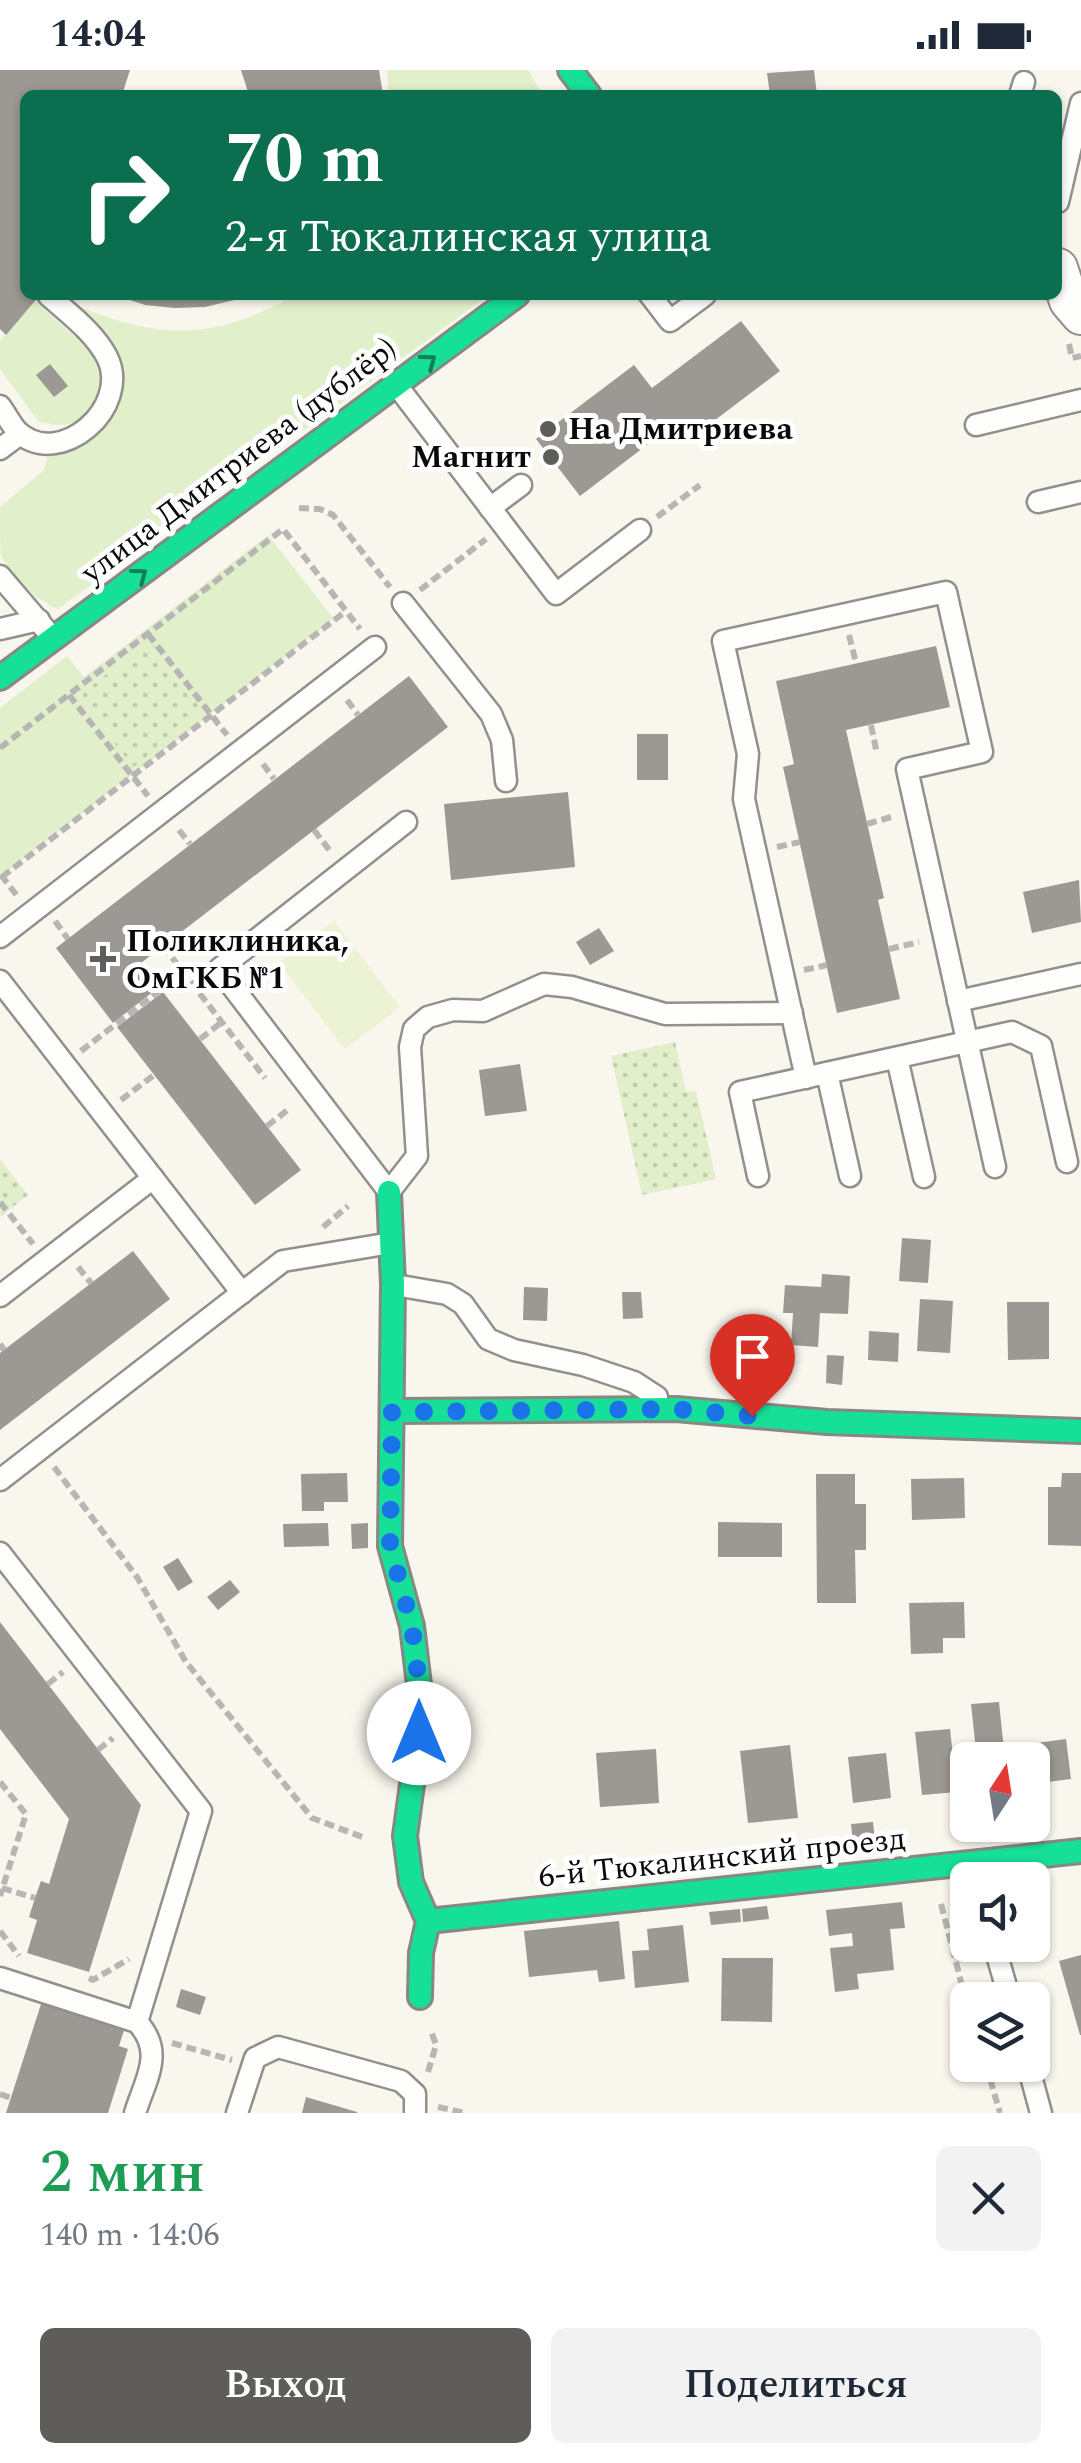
<!DOCTYPE html>
<html lang="ru">
<meta charset="utf-8">
<style>
body{margin:0;font-family:Spectral,serif;background:#f2f2f3;color:#1f2937;height:100vh;display:flex;flex-direction:column;font-size:38px;white-space:nowrap}
*{box-sizing:border-box;margin:0}
p{font-size:32px;color:#747a83}
.icon{flex:none;width:55px;height:55px;fill:none;stroke:currentColor;stroke-width:2;stroke-linecap:round;stroke-linejoin:round}
.map{position:relative;height:2043px;overflow:hidden}
.panel{display:flex;flex-direction:column;background:#fff;flex:1}
.panel>*{flex:none}
.hud{position:absolute;left:20px;top:20px;width:1042px;height:210px;border-radius:15px;box-shadow:0 2px 8px #0004;background:#0b6e4f;color:#fff;overflow:hidden}
.needle{width:65px;rotate:12deg}
.buttons{position:absolute;left:950px;top:1672px;display:grid;gap:20px}
.buttons a{display:grid;place-items:center;width:100px;height:100px;border-radius:15px;background:#fff;box-shadow:0 2px 8px #0004;font-size:50px}
.pin{position:absolute;display:grid;place-items:center;width:85px;height:85px;color:#fff;margin:-102px -42px;border-radius:50% 50% 50% 0;rotate:-45deg;box-shadow:0 0 10px #0007}
.pin .icon{rotate:45deg}
.me{position:absolute;width:110px;margin:-55px;rotate:0deg;stroke-linejoin:round;filter:drop-shadow(0 0 8px #0008)}
.turn{display:flex;align-items:center;gap:35px;height:210px;padding:0 40px;font-size:45px}
.turn .icon{width:130px;height:130px;stroke-width:2.5}
.turn b{display:block;font-size:70px;line-height:85px}
.round{display:grid;place-items:center;flex:none;width:105px;height:105px;border-radius:15px;background:#f2f2f3}
.overview{display:flex;align-items:center;justify-content:space-between;height:170px;padding:0 40px}
h1{font-size:60px;font-weight:600;line-height:75px;color:#1e9e55}
.cta{display:flex;gap:20px;margin-top:auto;padding:20px 40px}
.cta a{flex:1;height:115px;border-radius:15px;background:#5e5d59;color:#fff;font-size:40px;font-weight:600;line-height:115px;text-align:center}
.cta a+a{background:#f2f2f3;color:#1f2937}
.status{display:flex;justify-content:space-between;align-items:center;height:70px;padding:0 50px;background:#fff;direction:ltr}
.status svg{height:28px;fill:currentColor}
.map>svg:first-child{display:block}
.grass{fill:#e2efcb}
.park{fill:url(#park-dots)}
.pitch{fill:#ecf3d5}
.building{fill:#9c9893}
.lines{fill:none;stroke-linecap:round;stroke-linejoin:round}
.lane-casing{stroke:#92908c;stroke-width:25}
.street-casing{stroke:#92908c;stroke-width:42}
.fast-casing{stroke:#888783;stroke-width:28}
.path{stroke:#b7b6b5;stroke-width:6;stroke-dasharray:10 5;stroke-linecap:butt}
.lane{stroke:#fefefc;stroke-width:20}
.street{stroke:#fefefc;stroke-width:38}
.fast{stroke:#16e098;stroke-width:22}
.oneway{stroke:#118058}
.route{stroke:#1a73e8;stroke-width:18;stroke-dasharray:0 32.4}
.poi-dot{fill:#5e5d59;stroke:#fff;stroke-width:4}
.labels{text-anchor:middle;dominant-baseline:central;stroke-width:10;stroke-linejoin:round;paint-order:stroke}
.poi-label{font-size:32px;font-weight:bold;fill:#0a0a0a;stroke:#fff;text-anchor:start}
.street-label{font-size:32px;fill:#0a0a0a;stroke:#fff}
</style>
<div class="status"><b>14:04</b><svg viewBox="0 0 49 12"><path d="M0 12V9h3v3zM5 12V6h3v6zM10 12V3h3v9zM15 12V0h3v12zM26 1h20v11H26zM47 4h2v5h-2z"/></svg></div>
<div class="map">
<svg width="1081" height="2043" viewBox="0 0 1081 2043">
<defs>
<pattern id="park-dots" width="8" height="8" patternUnits="userSpaceOnUse" patternTransform="scale(2.5)"><rect width="8" height="8" fill="#e2efcb"/><path d="M2 2h.1M6 6h.1" fill="none" stroke="#c1ccad" stroke-width="1.8" stroke-linecap="round"/></pattern>
</defs>
<rect width="100%" height="100%" fill="#f9f6ed"/>
<g class="grass">
<polygon points="387,0 528,0 543,25 389,25"/>
<path d="M293,225H489L58,539C37,531 11,506 1,485C0,473 0,451 0,437L44,400L50,378C87,377 104,359 118,326L66,231C133,260 189,274 259,243C271,237 283,233 293,225Z"/>
<path d="M35,231C49,245 89,276 97,291C110,315 95,348 69,354C59,357 48,353 38,351L0,299V271Z"/>
<polygon points="268,465 334,549 0,807 0,638 67,586 84,607"/>
</g>
<g class="park">
<polygon points="150,571 205,642 133,697 78,626"/>
<polygon points="675,972 686,1022 696,1021 716,1109 642,1125 611,986"/>
<polygon points="0,1089 28,1125 0,1147"/>
</g>
<polygon class="pitch" points="334,851 400,937 345,979 279,893"/>
<g class="building">
<polygon points="0,0 130,0 122,25 25,25 25,225 40,225 6,265 0,259"/>
<polygon points="241,0 379,0 383,25 249,25"/>
<polygon points="814,0 817,25 770,25 767,3"/>
<polygon points="115,225 251,225 251,226 205,237 175,238 145,235"/>
<polygon points="741,251 780,301 686,372 673,355 580,426 536,369 634,295 652,318"/>
<polygon points="50,294 68,316 54,327 36,305"/>
<polygon points="936,576 950,637 846,660 884,828 878,830 900,929 837,943 783,697 794,694 776,611"/>
<polygon points="409,606 448,657 141,893 159,917 113,953 56,878"/>
<rect x="637" y="664" width="31" height="46"/>
<polygon points="568,722 575,797 451,810 444,734"/>
<polygon points="1079,810 1081,852 1032,863 1023,822"/>
<polygon points="599,858 614,881 590,895 576,872"/>
<polygon points="163,922 301,1100 255,1135 117,957"/>
<polygon points="520,994 527,1041 485,1046 479,1000"/>
<polygon points="902,1168 931,1170 928,1213 899,1211"/>
<polygon points="133,1181 170,1229 0,1360 0,1283"/>
<polygon points="822,1204 850,1206 848,1244 820,1243 818,1277 791,1275 793,1243 783,1243 785,1215 821,1217"/>
<polygon points="524,1217 548,1218 547,1251 523,1250"/>
<polygon points="622,1222 641,1222 643,1248 623,1249"/>
<polygon points="920,1229 953,1231 950,1283 917,1281"/>
<polygon points="1007,1232 1049,1232 1049,1289 1008,1290"/>
<polygon points="739,1246 772,1248 767,1309 734,1306"/>
<polygon points="869,1261 899,1263 898,1292 868,1290"/>
<polygon points="827,1285 844,1286 842,1315 826,1313"/>
<polygon points="347,1403 348,1432 324,1432 324,1441 302,1441 301,1404"/>
<polygon points="1062,1403 1081,1403 1081,1476 1048,1475 1048,1417 1061,1417"/>
<polygon points="816,1404 855,1404 855,1434 866,1434 866,1480 855,1480 856,1533 817,1533"/>
<polygon points="964,1408 965,1448 912,1450 911,1409"/>
<polygon points="718,1452 782,1453 782,1487 718,1487"/>
<polygon points="328,1453 329,1476 284,1477 283,1454"/>
<polygon points="368,1453 368,1478 352,1479 351,1454"/>
<polygon points="178,1488 193,1512 178,1521 163,1497"/>
<polygon points="230,1510 240,1522 218,1540 207,1527"/>
<polygon points="964,1532 965,1568 943,1568 943,1583 911,1584 909,1533"/>
<polygon points="0,1552 141,1735 89,1902 27,1883 37,1850 29,1847 35,1828 41,1811 49,1814 69,1749 0,1659"/>
<polygon points="999,1632 1005,1690 977,1690 971,1634"/>
<polygon points="950,1659 957,1722 922,1725 915,1662"/>
<polygon points="1066,1669 1071,1709 1040,1713 1036,1673"/>
<polygon points="790,1675 798,1748 748,1753 740,1681"/>
<polygon points="656,1679 659,1733 600,1737 596,1683"/>
<polygon points="886,1683 891,1728 853,1733 848,1687"/>
<polygon points="873,1752 876,1780 854,1782 851,1754"/>
<polygon points="902,1832 905,1858 890,1859 894,1900 857,1904 859,1919 835,1922 830,1878 853,1876 852,1863 829,1866 826,1840"/>
<polygon points="767,1836 769,1849 743,1852 742,1839"/>
<polygon points="740,1839 741,1852 711,1855 709,1842"/>
<polygon points="619,1851 625,1909 599,1912 597,1900 529,1907 524,1861"/>
<polygon points="683,1855 689,1912 635,1918 632,1881 649,1880 647,1859"/>
<polygon points="1081,1885 1081,1965 1080,1965 1059,1891"/>
<polygon points="722,1888 773,1888 772,1952 721,1951"/>
<polygon points="181,1919 206,1927 200,1945 176,1937"/>
<polygon points="42,1931 125,1957 119,1976 128,1979 108,2043 6,2043"/>
<polygon points="306,2027 357,2042 357,2043 302,2043"/>
</g>
<g class="lines">
<g class="lane-casing">
<g id="lane">
<polyline points="1020,25 1024,12"/>
<polyline points="1058,132 1081,33"/>
<polyline points="650,225 670,251 705,225"/>
<polyline points="398,317 556,524 640,460"/>
<path d="M0,336C6,344 11,355 18,362C60,400 132,337 107,287C94,262 69,244 48,225"/>
<polyline points="976,355 1081,330"/>
<polyline points="0,379 20,364"/>
<polyline points="1038,432 1081,422"/>
<polyline points="490,438 521,415"/>
<polyline points="0,506 52,567"/>
<polyline points="403,533 491,644 502,670 506,711"/>
<polyline points="0,559 39,550"/>
<polyline points="406,752 219,899 389,1122 417,1086 410,977 414,959 428,947 453,940 483,941 544,914 572,917 665,944 792,943"/>
<polyline points="0,867 375,577"/>
<polyline points="0,911 242,1223"/>
<polyline points="958,931 1081,904"/>
<polyline points="897,988 924,1107"/>
<polyline points="827,1003 850,1106"/>
<polyline points="806,1008 744,729 748,684 723,571 946,522 982,682 907,699 995,1097"/>
<polyline points="758,1106 740,1022 1012,962 1041,976 1067,1092"/>
<polyline points="395,1215 447,1224 463,1234 488,1269 514,1280 583,1295 634,1312 657,1327"/>
<polyline points="0,1226 153,1108"/>
<polyline points="0,1410 283,1191 391,1173"/>
<polyline points="0,1483 201,1741 137,1952"/>
<polyline points="997,1885 1010,1930"/>
<path d="M0,1908L137,1952C165,1982 146,2008 135,2043"/>
<polyline points="1028,1995 1041,2043"/>
<polyline points="237,2043 255,1988 278,1977 401,2011 415,2024 415,2043"/>
</g>
</g>
<g class="street-casing">
<polyline id="street" points="1058,198 1069,231 1081,245"/>
</g>
<g class="fast-casing">
<g id="fast">
<polyline points="570,0 589,25"/>
<polyline points="0,608 517,225"/>
<polyline points="389,1122 393,1214 390,1476 412,1556 420,1623 419,1663 405,1766 411,1812 428,1851 421,1883 420,1927"/>
<polyline points="392,1341 676,1339 827,1352 1081,1361"/>
<polyline points="428,1851 1081,1781"/>
</g>
</g>
<g class="path">
<polyline points="1069,274 1072,288 1081,286"/>
<polyline points="299,438 320,439 333,445 390,517"/>
<polyline points="657,447 700,415"/>
<polyline points="420,520 486,469"/>
<polyline points="148,564 227,665"/>
<polyline points="849,565 856,593"/>
<polyline points="69,625 148,726"/>
<polyline points="347,630 358,645"/>
<polyline points="871,655 877,684"/>
<polyline points="0,678 283,459 360,559"/>
<polyline points="263,694 274,709"/>
<polyline points="867,754 891,747"/>
<polyline points="179,760 190,774"/>
<polyline points="314,760 330,781"/>
<polyline points="777,777 800,772"/>
<polyline points="1,805 18,827"/>
<polyline points="2,807 346,541"/>
<polyline points="55,851 68,869"/>
<polyline points="163,876 265,1008"/>
<polyline points="889,879 919,872"/>
<polyline points="804,900 827,895"/>
<polyline points="200,969 222,952"/>
<polyline points="81,981 194,894"/>
<polyline points="121,1030 154,1005"/>
<polyline points="267,1056 289,1039"/>
<polyline points="0,1132 33,1174"/>
<polyline points="323,1157 348,1136"/>
<polyline points="78,1197 91,1213"/>
<polyline points="0,1274 4,1280"/>
<polyline points="54,1397 137,1507 186,1592 312,1748 365,1768"/>
<polyline points="48,1614 63,1602"/>
<polyline points="98,1680 113,1668"/>
<polyline points="0,1712 26,1744 0,1826"/>
<polyline points="2,1818 35,1828"/>
<polyline points="941,1834 968,1939"/>
<polyline points="0,1861 19,1886"/>
<polyline points="89,1908 93,1910 129,1889"/>
<polyline points="172,1973 232,1990"/>
<polyline points="986,1995 1000,2043"/>
<polyline points="428,2002 436,1975 431,1961"/>
<polyline points="0,2024 11,2028"/>
<polyline points="438,2037 465,2043"/>
</g>
<use href="#lane" class="lane"/>
<use href="#street" class="street"/>
<use href="#fast" class="fast"/>
</g>
<defs><path id="oneway-chevron" d="M-2-3.5L2.5 0L-2 3.5" fill="none" stroke-width="1.6" stroke-linecap="round" stroke-linejoin="round" transform="scale(2.5)"/></defs>
<g class="oneway">
<use href="#oneway-chevron" transform="translate(429 291) rotate(-37)"/>
<use href="#oneway-chevron" transform="translate(140 505) rotate(-37)"/>
</g>
<g class="lines">
<polyline class="route" points="419,1663 420,1623 412,1556 390,1476 392,1342 676,1339 752,1346"/>
</g>
<g class="poi-dot">
<circle cx="548" cy="359" r="10"/>
<circle cx="551" cy="387" r="10"/>
<path d="M98 874h10v10h10v10h-10v10h-10v-10h-10v-10h10z"/>
</g>
<g class="labels">
<g class="poi-label">
<text x="568" y="359">На Дмитриева</text>
<text x="531" y="387" text-anchor="end">Магнит</text>
<text x="126" y="871">Поликлиника,<tspan x="126" dy="37">ОмГКБ №1</tspan></text>
</g>
<g class="street-label">
<text transform="translate(239 391) rotate(-37)">улица Дмитриева (дублёр)</text>
<text transform="translate(722 1788) rotate(-6)">6-й Тюкалинский проезд</text>
</g>
</g>
</svg>
<div class="buttons">
<a><svg class="needle" viewBox="-14 -14 28 28"><path d="M0-13l5 13h-10z" fill="#e53935"/><path d="M0 13l5-13h-10z" fill="#747a83"/></svg></a>
<a><svg class="icon" aria-label="sound" viewBox="0 0 24 24"><path d="M4 9h4l5-4v14l-5-4H4zM17 9q2 3 0 6"/></svg></a>
<a><svg class="icon" aria-label="layers" viewBox="0 0 24 24"><path d="M12 4l9 5-9 5-9-5zM3 14l9 5 9-5"/></svg></a>
</div>
<div class="pin" style="left:752px;top:1346px;background:#d93025"><svg class="icon" aria-label="arrive" viewBox="0 0 24 24"><path d="M6 21V4h12l-3 4 3 4H6"/></svg></div>
<svg class="me" style="left:419px;top:1663px" viewBox="-20 -20 40 40"><circle r="19" fill="#fff"/><path d="M0-13L10 11 0 6-10 11z" fill="#1a73e8"/></svg>
<div class="hud">
<div class="turn"><svg class="icon" aria-label="right" viewBox="0 0 24 24"><path d="M7 20v-9h11M14 6l5 5-5 5"/></svg><div><b>70 m</b>2-я Тюкалинская улица</div></div>
</div>
</div>
<section class="panel">
<div class="overview"><div><h1>2 мин</h1><p>140 m · 14:06</p></div><a class="round"><svg class="icon" aria-label="close" viewBox="0 0 24 24"><path d="M6 6l12 12M18 6L6 18"/></svg></a></div>
<div class="cta"><a>Выход</a><a>Поделиться</a></div>
</section>
